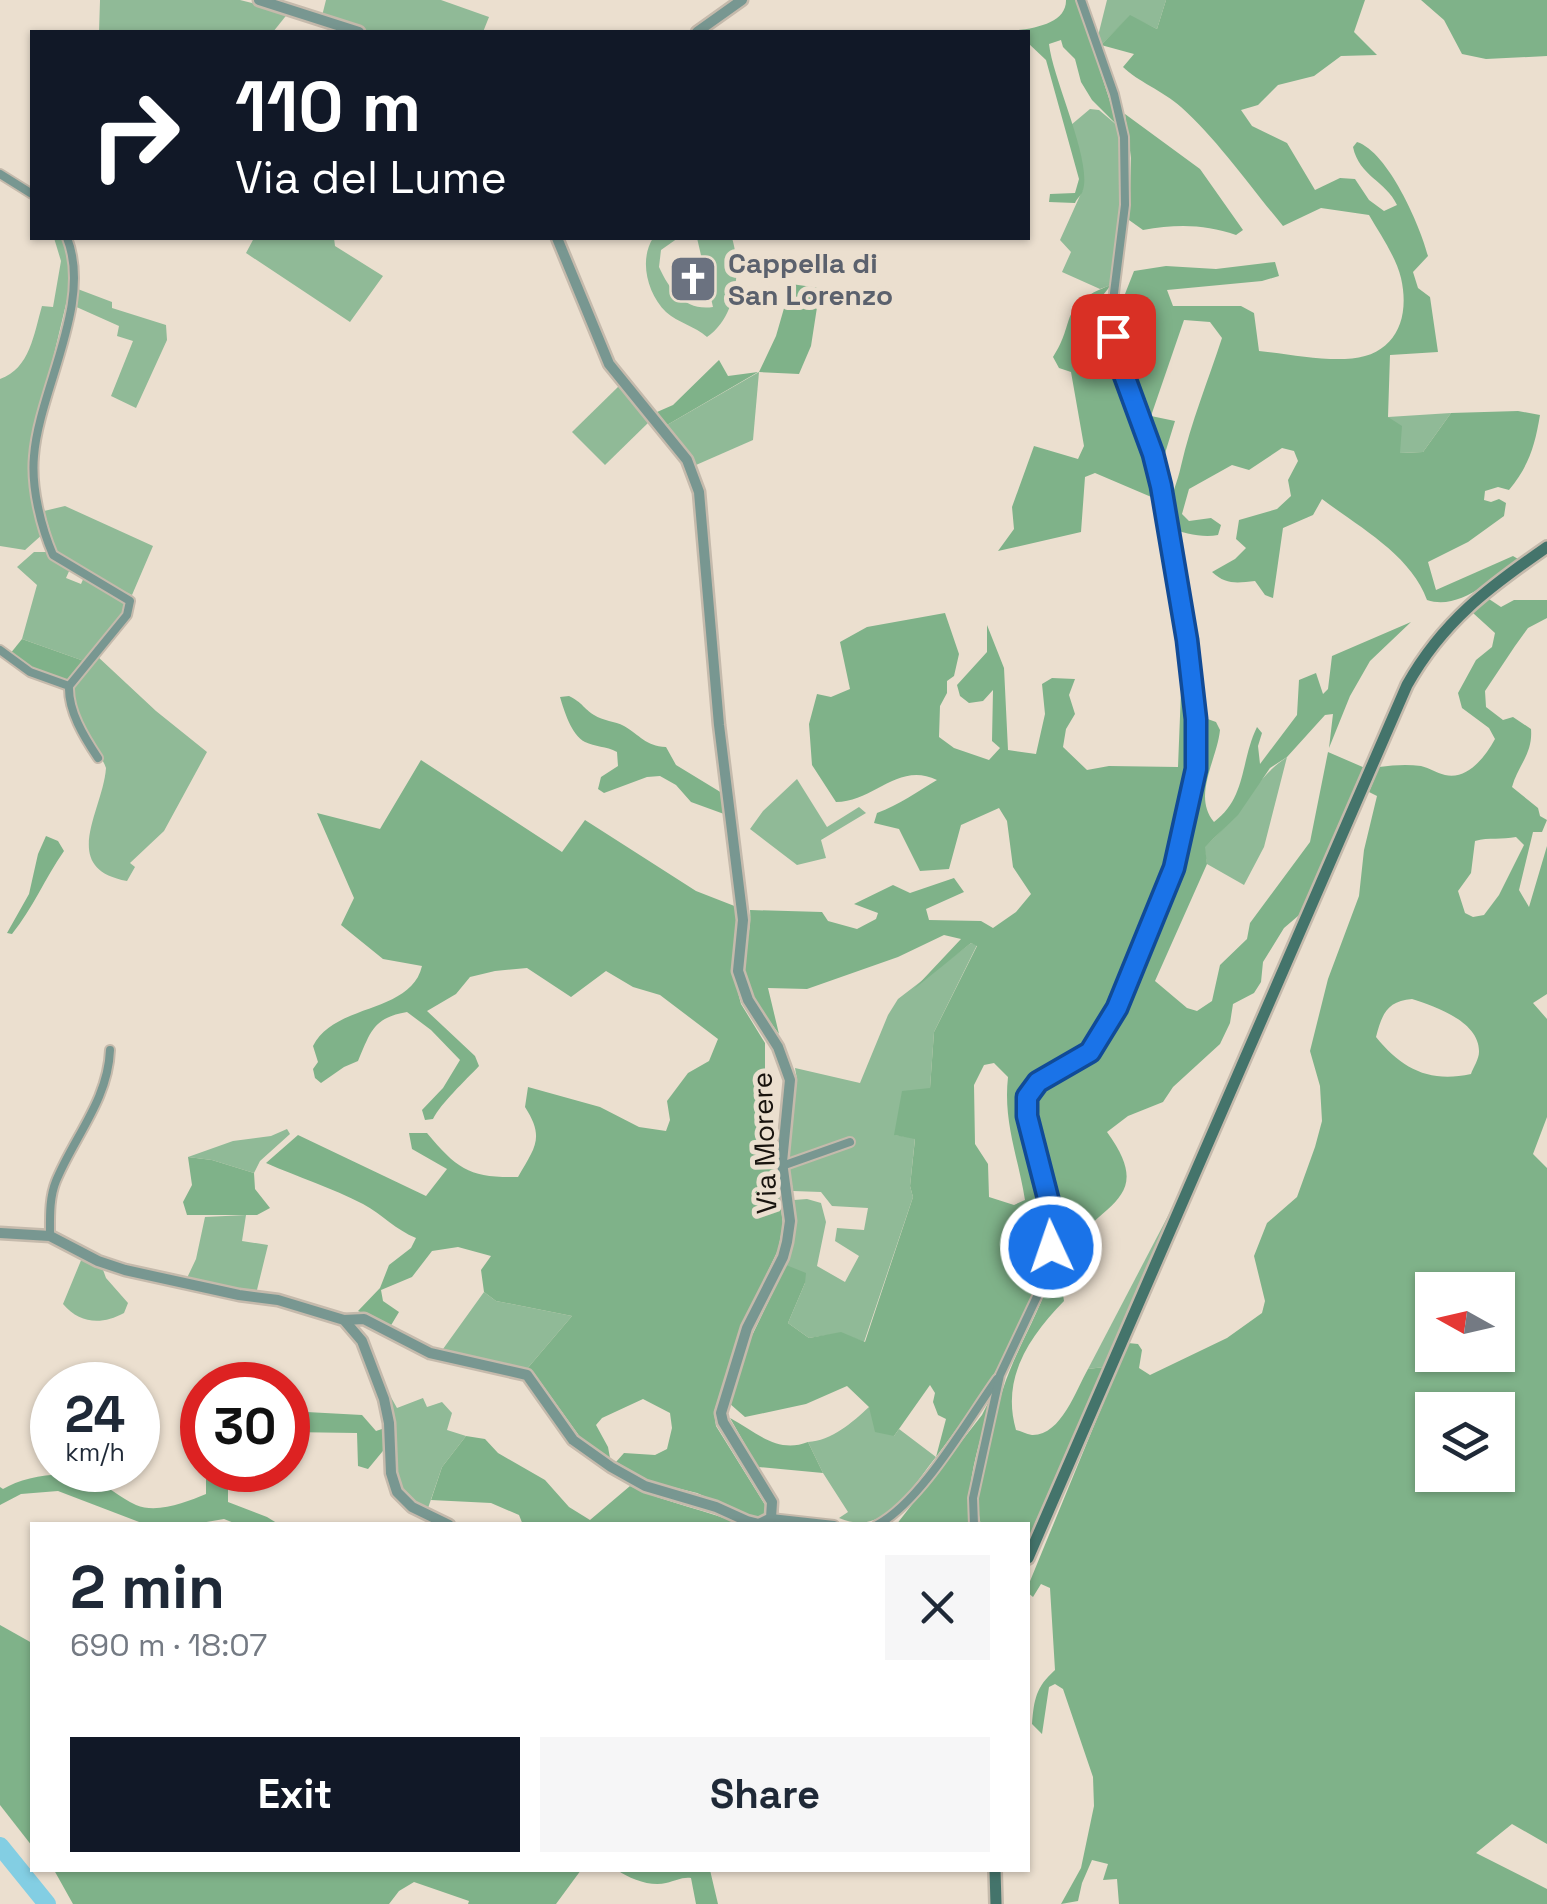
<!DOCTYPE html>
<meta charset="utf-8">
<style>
body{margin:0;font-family:"Space Grotesk",sans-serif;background:#f6f6f7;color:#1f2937;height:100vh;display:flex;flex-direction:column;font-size:38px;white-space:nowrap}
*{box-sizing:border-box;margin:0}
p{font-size:32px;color:#747a83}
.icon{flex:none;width:55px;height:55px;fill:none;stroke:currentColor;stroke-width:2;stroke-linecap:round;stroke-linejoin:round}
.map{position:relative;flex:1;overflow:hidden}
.side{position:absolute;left:30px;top:1522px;width:1000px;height:350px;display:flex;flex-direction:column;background:#fff;border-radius:0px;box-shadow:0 2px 8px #0004}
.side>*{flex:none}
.hud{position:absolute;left:30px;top:30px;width:1000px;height:210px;border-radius:0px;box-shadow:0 2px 8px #0004;background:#111827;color:#fff;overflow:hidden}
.needle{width:65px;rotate:278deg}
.tools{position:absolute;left:1415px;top:1272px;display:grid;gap:20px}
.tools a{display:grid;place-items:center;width:100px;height:100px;border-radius:0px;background:#fff;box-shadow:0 2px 8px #0004;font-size:50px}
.speed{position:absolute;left:30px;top:1362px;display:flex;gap:20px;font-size:50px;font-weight:700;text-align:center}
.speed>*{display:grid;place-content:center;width:130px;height:130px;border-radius:50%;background:#fff;box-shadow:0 2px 8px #0004;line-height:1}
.speed small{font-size:25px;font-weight:400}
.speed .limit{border:15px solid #d22;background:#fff;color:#111}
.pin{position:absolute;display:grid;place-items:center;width:85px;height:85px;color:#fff;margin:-42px;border-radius:20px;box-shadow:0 5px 15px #0006}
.me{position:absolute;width:110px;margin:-55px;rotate:357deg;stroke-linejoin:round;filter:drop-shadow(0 0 8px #0008)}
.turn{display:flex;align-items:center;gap:35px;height:210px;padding:0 40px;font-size:45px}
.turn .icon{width:130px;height:130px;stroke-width:2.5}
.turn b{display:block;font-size:70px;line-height:85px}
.round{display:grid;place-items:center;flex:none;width:105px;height:105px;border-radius:0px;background:#f6f6f7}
.headline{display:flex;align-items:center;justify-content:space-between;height:170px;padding:0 40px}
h1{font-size:60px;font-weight:700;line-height:75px}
.action{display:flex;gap:20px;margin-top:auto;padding:20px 40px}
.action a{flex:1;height:115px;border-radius:0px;background:#111827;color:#fff;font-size:40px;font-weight:700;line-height:115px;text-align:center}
.action a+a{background:#f6f6f7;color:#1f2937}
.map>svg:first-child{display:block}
.green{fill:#90ba97}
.forest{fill:#7fb289;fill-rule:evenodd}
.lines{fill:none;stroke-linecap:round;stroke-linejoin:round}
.river{stroke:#83cee3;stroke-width:18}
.minor-casing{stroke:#c5baac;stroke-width:12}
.tertiary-casing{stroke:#c5baac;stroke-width:15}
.secondary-casing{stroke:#c5baac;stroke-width:16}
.minor{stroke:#789791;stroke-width:8}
.tertiary{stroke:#789791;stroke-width:10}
.secondary{stroke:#44746b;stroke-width:11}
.route-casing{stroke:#114b97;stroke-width:25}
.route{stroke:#1a73e8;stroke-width:18}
.labels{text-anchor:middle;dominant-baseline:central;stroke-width:10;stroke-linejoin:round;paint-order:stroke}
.worship-label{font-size:28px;font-weight:bold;fill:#5b616d;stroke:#ebdfcf;text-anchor:start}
.street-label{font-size:28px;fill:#18130e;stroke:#ebdfcf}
</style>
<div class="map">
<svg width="1547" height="1904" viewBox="0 0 1547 1904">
<rect width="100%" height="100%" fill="#ebdfcf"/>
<g class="green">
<polygon points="100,0 240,0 289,12 273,32 99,32"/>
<polygon points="326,0 441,0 489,17 483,32 372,32 322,16"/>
<polygon points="1107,0 1166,0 1157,29 1130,16 1101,45 1098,36"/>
<path d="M1090,109L1099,110L1118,126C1125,180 1119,232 1111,285L1100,289L1062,272L1071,252L1060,240L1083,189L1082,164L1071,125Z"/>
<path d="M54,238H64L71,258V283L30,455L44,533L25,550L0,546V379C30,369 34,333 42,306L53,307L61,261Z"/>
<polygon points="254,238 334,238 335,246 383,276 350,322 246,253"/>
<path d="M653,238H678L661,250L659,267C670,291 685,311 713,307L697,238H732C742,271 736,317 707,337C695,326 678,323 666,312C647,293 639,260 653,238Z"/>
<polygon points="75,288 112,302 112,308 166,325 167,340 136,408 111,396 133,341 117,336 119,326 72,305"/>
<polygon points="759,372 753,440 696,465 667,425"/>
<polygon points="620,385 650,421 605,465 572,432"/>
<polygon points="1451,413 1423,452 1400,453 1388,417"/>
<path d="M65,506L153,546L132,595C103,583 85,568 57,555L44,511Z"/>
<polygon points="34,552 48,552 55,561 70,569 66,578 81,584 85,575 92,584 126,599 127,610 84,661 22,639 37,585 17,567"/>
<path d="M97,656L156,711L207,752L164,831L130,863L135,867L127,881C58,868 103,811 106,768C99,748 65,709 72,688C76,677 89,665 97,656Z"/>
<path d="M1287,757L1264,847L1244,885L1207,864L1204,847C1237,821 1252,780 1287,757Z"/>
<polygon points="797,779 827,827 859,807 866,813 821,840 826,858 797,865 750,829 763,811"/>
<polygon points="971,943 977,945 934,1032 930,1088 895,1135 915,1138 910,1186 913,1197 864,1342 841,1333 809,1338 788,1323 805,1283 786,1265 793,1246 794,1200 807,1199 821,1203 826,1222 817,1266 845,1282 859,1256 835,1241 837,1228 864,1230 868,1208 832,1206 821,1192 793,1191 788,1160 797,1079 795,1068 860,1083 888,1015 898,999"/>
<polygon points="287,1129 290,1134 260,1161 254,1173 212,1160 188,1157 233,1141 271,1136"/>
<polygon points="1179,1195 1104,1367 1088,1369"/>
<polygon points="246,1215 242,1241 268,1245 256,1294 187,1278 196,1259 205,1217"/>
<path d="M82,1258L102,1267L106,1278L128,1303L124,1313C102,1325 80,1324 63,1304Z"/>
<polygon points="484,1292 496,1301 572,1316 526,1370 443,1349"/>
<path d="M383,1383L397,1408L423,1398L427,1407L442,1402L452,1413L447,1430L466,1436L442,1467L427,1511C386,1486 400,1462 394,1421C393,1408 387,1395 383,1383Z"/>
<path d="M869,1407L894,1436L899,1429L936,1457C911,1488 885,1538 839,1518L848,1512L823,1473L808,1442C831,1441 853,1422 869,1407Z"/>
</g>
<g class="forest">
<path d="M1066,0H1077L1118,126L1092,100L1081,82L1075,59L1063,47L1061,40L1049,44C1053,80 1092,160 1083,190C1082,195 1077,198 1075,203L1049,202L1050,194L1075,193L1079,179L1046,60L1028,43V32H972V31C996,32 1067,34 1066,0Z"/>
<path d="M1166,0H1365L1354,32L1377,55L1341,56L1314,76L1278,85L1258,105L1241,110L1252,126L1287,143L1315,190L1340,178L1355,179L1369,200L1384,211L1397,205C1386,181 1359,176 1353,147L1357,142C1388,152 1420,225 1428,256L1413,272L1418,288L1430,297L1438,352L1390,355L1388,417L1402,426L1400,453L1423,452L1451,413L1518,411L1540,415C1535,445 1529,466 1509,490L1498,487L1485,491L1484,500L1491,502L1499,499L1506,503L1504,516L1468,542L1428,562L1436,590L1513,556L1518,559C1494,578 1460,611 1427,600C1411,555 1359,527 1322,499L1313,515L1283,528L1273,598L1265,595L1255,581C1237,583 1226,585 1212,572L1235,559L1246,548L1236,539L1239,520L1277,509L1291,496L1288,480L1298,461L1294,451L1282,448L1249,470L1232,465L1189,489L1182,514L1189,521L1211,518L1221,525L1218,535C1204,538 1183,534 1170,527C1166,503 1176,489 1181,466C1191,422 1208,381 1222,338L1210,322L1184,320L1151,416L1175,421L1162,463L1118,343L1125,323L1123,299L1134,271L1166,266L1216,269L1275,262L1279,276L1262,281L1167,290L1173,306H1241L1254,313L1259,351C1287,354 1317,360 1345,359C1393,358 1411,322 1401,278C1396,257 1380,234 1369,215L1321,208L1283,226C1252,189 1217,139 1181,107C1163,91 1137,81 1123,67L1134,54L1101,45L1130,15L1157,29Z"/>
<polygon points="1421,0 1547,0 1547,56 1486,59 1462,54 1444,20"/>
<path d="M1125,114L1200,169L1243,230L1236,235C1205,224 1176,224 1143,230L1129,220L1131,158Z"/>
<polygon points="791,284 820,288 811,346 799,374 759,372 776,336"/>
<path d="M1111,285L1081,323L1084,367L1108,348C1121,400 1151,445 1156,499L1095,473L1085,477L1081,532L998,551L1014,529L1012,507L1034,446L1078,459L1084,446L1071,372L1059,368L1053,357C1077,321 1057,305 1111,285Z"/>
<polygon points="719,360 728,376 758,372 667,425 657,412 673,405"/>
<path d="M1166,553C1183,630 1202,715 1188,793C1179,841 1163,886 1144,930C1130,966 1116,1000 1096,1033C1079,1062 1038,1066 1027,1088C1014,1114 1032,1144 1038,1169C1043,1191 1046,1214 1046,1237C1044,1311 979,1400 936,1457L946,1419L938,1415L933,1402L935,1393L930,1385L894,1436L875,1432L869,1407L847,1386L806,1404L745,1417L729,1403L747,1346L786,1265L806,1273L805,1283L788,1323L809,1338L841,1332L865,1342L913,1197L910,1186L915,1139L894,1135L902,1091L930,1088L934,1032L977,946L971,943L914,989L961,939L944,935L898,957L807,989L768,988L779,1034C765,1014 744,990 744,964C744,945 752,930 750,910L822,912L828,921L857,929L876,919L878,913L854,904L893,885L910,893L954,878L964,892L926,909L929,920L981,921L993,928L1016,912L1031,894L1013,867L1007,821L999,808L961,825L949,869L920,871L899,829L874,823L877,813C899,805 918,791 937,780C898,761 874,802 836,802L812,765L809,724L817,694L831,697L850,689L840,642L867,627L945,613L959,654L954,676L947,681V693L940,706L939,737L954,748L989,760L1000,748L992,741L993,690L983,701L969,703L960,696L957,685L987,652V625L1004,668L1008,750L1036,754L1045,714L1042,684L1052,678L1075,679L1069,695L1075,714L1066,729L1063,747L1087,770L1109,766L1178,767L1181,691ZM994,1063L1008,1077C1003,1122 1018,1156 1025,1200L1014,1205L989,1197L988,1164L975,1144L974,1085L984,1065Z"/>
<path d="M1489,599L1501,607L1514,600H1547V618L1528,628L1515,646L1485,691L1486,707L1503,720L1513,717L1531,729C1533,754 1518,765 1512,787L1538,808L1540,816L1547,820L1542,832H1533L1519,890L1529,907L1547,846V994L1533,1003L1547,1019V1117L1533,1154L1547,1168V1844L1512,1824L1476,1853L1547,1889V1904H1119L1117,1879L1103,1880L1108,1864L1092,1860L1082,1883L1078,1901L1061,1904L1081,1868L1094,1806L1093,1777L1063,1689L1055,1684L1049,1687L1042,1734L1032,1724C1034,1699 1036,1687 1055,1670L1050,1588L1041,1584L1033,1597L1028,1593V1586L1128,1343L1138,1344L1142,1350L1139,1368L1150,1375L1227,1338L1262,1313L1265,1301L1254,1256L1267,1223L1297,1197L1315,1147L1322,1121L1320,1086L1310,1051L1328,979L1359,896L1364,850L1377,796L1369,792L1379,767C1394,765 1407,764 1421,766C1430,768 1436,773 1445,775C1468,780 1485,757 1495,739L1489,728L1462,708L1458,693L1476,660L1492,647L1495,633L1473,613ZM1516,837L1524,845L1499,895L1484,915L1473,917L1465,913L1458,891L1471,873L1475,841C1489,837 1502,840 1516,837ZM1412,999C1435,1006 1480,1022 1479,1052C1479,1059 1473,1068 1471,1074C1429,1083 1402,1069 1376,1037C1382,1014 1387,1001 1412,999ZM1432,1290H1498V1355H1432ZM1432,1410H1498V1475H1432Z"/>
<path d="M1411,622L1370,661L1350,696L1329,748L1333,714L1325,715L1287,757L1270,768L1238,815L1205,847L1207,864L1155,981L1187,1008L1197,1011L1212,1001L1220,965L1247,939L1250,923L1310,842L1328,752L1365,768L1305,910L1284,928L1263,962L1261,982L1254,993L1233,1004L1230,1023L1220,1044L1173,1087L1163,1102L1128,1116L1107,1132C1155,1198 1104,1201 1070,1247C1059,1262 1061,1283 1064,1301C1029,1337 1001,1378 1016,1430C1021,1431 1026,1434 1032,1435C1061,1436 1076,1390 1088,1369L1104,1367L1028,1544V1525H981C974,1499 981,1475 987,1450C994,1423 999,1396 1010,1370C1030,1321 1058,1282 1058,1228C1058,1198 1026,1111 1034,1095C1043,1079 1083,1071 1101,1047C1144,992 1188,870 1197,801C1201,773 1201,745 1202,717L1216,722L1220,730C1217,760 1192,796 1214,822C1247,797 1240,762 1257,727L1262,733L1258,746L1260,764L1297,715L1299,680L1316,673L1323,694L1328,689L1332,656Z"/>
<polygon points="22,639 84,661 68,682 26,666 10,654"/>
<path d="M569,696C583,703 583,708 594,715C603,721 615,721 624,726C640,735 645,746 666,747L676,765L722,793L724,814L691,802L676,785L660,776L647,777L604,793L598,789L601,777L618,766L617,752C606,746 595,747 585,742C571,735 564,710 560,697Z"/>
<path d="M421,760L562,852L585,820L696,891L737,907L733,973L741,1004L765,1043V1070L775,1102L765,1142L776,1166L783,1225L778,1250L739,1333L714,1412L716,1426L767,1508L764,1516L754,1518L697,1493L648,1481L616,1462L624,1453L655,1455L667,1449L672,1428L670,1413L643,1399L602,1418L596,1425L608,1447L610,1458L580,1437L534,1373L526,1370L572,1316L496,1301L484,1292L481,1270L491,1256L458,1247L432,1251L412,1277L381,1290L383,1301L399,1312L390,1327L358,1311L380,1288L389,1265L411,1248L416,1238C396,1230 383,1215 363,1204C332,1188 298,1177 266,1163L298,1135L426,1196L447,1169L412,1149L409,1133H427C458,1170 470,1178 518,1177C535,1147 545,1138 525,1107L528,1087L600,1107L639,1127L666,1131L670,1120L667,1101L688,1073L709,1061L718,1039L660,995L633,987L606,971L571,997L527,968L495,971L470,977L456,994L427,1011L475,1056L479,1066C465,1081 441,1103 433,1119L425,1120L422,1110L443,1088L460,1060L431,1030L407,1012C373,1018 371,1031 358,1061L344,1067L321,1083L315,1078L313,1069L318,1062L313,1046C334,1003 411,1014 422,966L383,959L341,925L354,898L317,813L380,829Z"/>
<path d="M46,836L58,841L64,851C45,878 33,908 12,934L7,933L29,894L38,854Z"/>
<polygon points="188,1157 212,1160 254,1173 255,1189 270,1208 257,1215 187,1215 183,1202 192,1185"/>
<path d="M993,1393C982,1438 965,1478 970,1525H896L982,1415Z"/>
<polygon points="288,1411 362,1415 376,1431 385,1428 387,1446 368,1469 358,1466 357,1433 288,1432"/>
<path d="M730,1418C756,1432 777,1454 808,1442L823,1473L758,1467Z"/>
<path d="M466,1436L485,1439L498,1453L545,1480L569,1507L590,1520L630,1486C666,1503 706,1510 743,1525H523L519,1515L491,1503L431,1500L442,1467Z"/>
<path d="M206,1470H228V1502L267,1517L280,1525H239L224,1519L189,1525H147L58,1491L21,1494L0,1505V1487L3,1489C24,1476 63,1470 88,1478C105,1483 120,1498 136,1505C157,1514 187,1502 206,1494Z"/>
<polygon points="0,1625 32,1643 32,1846 0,1805"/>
<polygon points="54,1870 529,1872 581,1870 556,1904 468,1904 469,1901 414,1882 399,1891 389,1904 73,1904"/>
<path d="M617,1870H710L718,1904H696L691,1878C681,1877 676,1881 666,1883C651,1887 630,1879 617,1870Z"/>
</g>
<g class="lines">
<polyline class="river" points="0,1846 47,1904"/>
<g class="minor-casing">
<g id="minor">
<polyline points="0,174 32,194"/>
<path d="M67,238C93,303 39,390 34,456C31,487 41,527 53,555L130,601L127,615L69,686"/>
<path d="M0,650L30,672L69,686C68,711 84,737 98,758"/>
<polyline points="782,1166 850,1142"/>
<path d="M50,1236C50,1218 49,1198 56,1181C74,1137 108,1100 110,1050"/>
<polyline points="771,1518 834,1525"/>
<path d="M877,1525C921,1502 967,1421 997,1379"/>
<polyline points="974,1525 973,1498 1000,1375 1042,1286 1051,1247 1049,1201 1027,1116 1027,1097 1038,1082 1090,1052 1117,1008 1174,868 1196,769 1196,719 1187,641 1161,487 1153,454 1117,356 1113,335 1112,309 1125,205 1124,137 1114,94 1081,0"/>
</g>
</g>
<g class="tertiary-casing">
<g id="tertiary">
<polyline points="259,0 359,32"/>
<polyline points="697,32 742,0"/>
<polyline points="0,1233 50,1236 98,1261 125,1270 239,1295 278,1300 344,1320 362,1341 384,1399 389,1423 391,1473 397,1492 412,1507 449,1525"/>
<polyline points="344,1320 364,1319 430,1353 527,1375 573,1440 611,1467 645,1486 716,1507 747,1521 759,1524 771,1518 772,1502 723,1422 721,1413 747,1328 783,1257 787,1242 790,1221 782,1162 790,1080 778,1047 748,1000 738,971 743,920 719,725 699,492 687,460 609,364 557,238"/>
</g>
</g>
<g class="secondary-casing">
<g id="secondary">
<path d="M1028,1558L1407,685C1443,621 1488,588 1547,547"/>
<polyline points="995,1870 996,1904"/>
</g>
</g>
<use href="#minor" class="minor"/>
<use href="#tertiary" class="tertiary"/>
<use href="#secondary" class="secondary"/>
</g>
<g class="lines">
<g class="route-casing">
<polyline id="route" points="1051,1247 1049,1202 1027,1116 1027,1097 1038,1082 1090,1052 1117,1008 1174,868 1196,769 1196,719 1187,640 1161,486 1153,454 1117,356 1113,336"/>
</g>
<use href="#route" class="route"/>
</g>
<defs>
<g id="church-square" transform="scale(2.5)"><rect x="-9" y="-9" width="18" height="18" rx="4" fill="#6b7280" stroke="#ebdfcf"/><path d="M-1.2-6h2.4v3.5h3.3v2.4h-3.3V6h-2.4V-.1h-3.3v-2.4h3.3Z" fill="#fff"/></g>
</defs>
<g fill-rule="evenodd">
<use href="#church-square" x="693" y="279"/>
</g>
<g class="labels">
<g class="worship-label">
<text x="728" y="263">Cappella di<tspan x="728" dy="32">San Lorenzo</tspan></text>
</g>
<g class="street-label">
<text transform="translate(764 1143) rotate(-92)">Via Morere</text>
</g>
</g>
</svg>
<div class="tools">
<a><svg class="needle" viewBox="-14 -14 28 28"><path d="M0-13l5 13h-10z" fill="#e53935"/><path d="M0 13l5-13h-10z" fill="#747a83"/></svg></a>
<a><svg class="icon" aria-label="layers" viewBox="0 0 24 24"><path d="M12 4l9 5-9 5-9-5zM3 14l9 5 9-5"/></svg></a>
</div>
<div class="speed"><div>24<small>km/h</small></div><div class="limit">30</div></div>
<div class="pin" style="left:1113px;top:336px;background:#d93025"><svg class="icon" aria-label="arrive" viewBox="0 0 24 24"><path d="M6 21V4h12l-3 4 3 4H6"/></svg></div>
<svg class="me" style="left:1051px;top:1247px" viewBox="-20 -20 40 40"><circle r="17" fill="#1a73e8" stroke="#fff" stroke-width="3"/><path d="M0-11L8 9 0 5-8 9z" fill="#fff"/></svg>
<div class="hud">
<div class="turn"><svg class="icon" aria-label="right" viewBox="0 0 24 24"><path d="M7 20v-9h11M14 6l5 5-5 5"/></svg><div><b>110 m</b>Via del Lume</div></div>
</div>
<section class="side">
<div class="headline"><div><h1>2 min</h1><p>690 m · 18:07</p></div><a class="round"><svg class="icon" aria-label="close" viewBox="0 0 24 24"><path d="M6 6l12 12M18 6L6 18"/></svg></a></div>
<div class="action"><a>Exit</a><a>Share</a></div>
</section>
</div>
